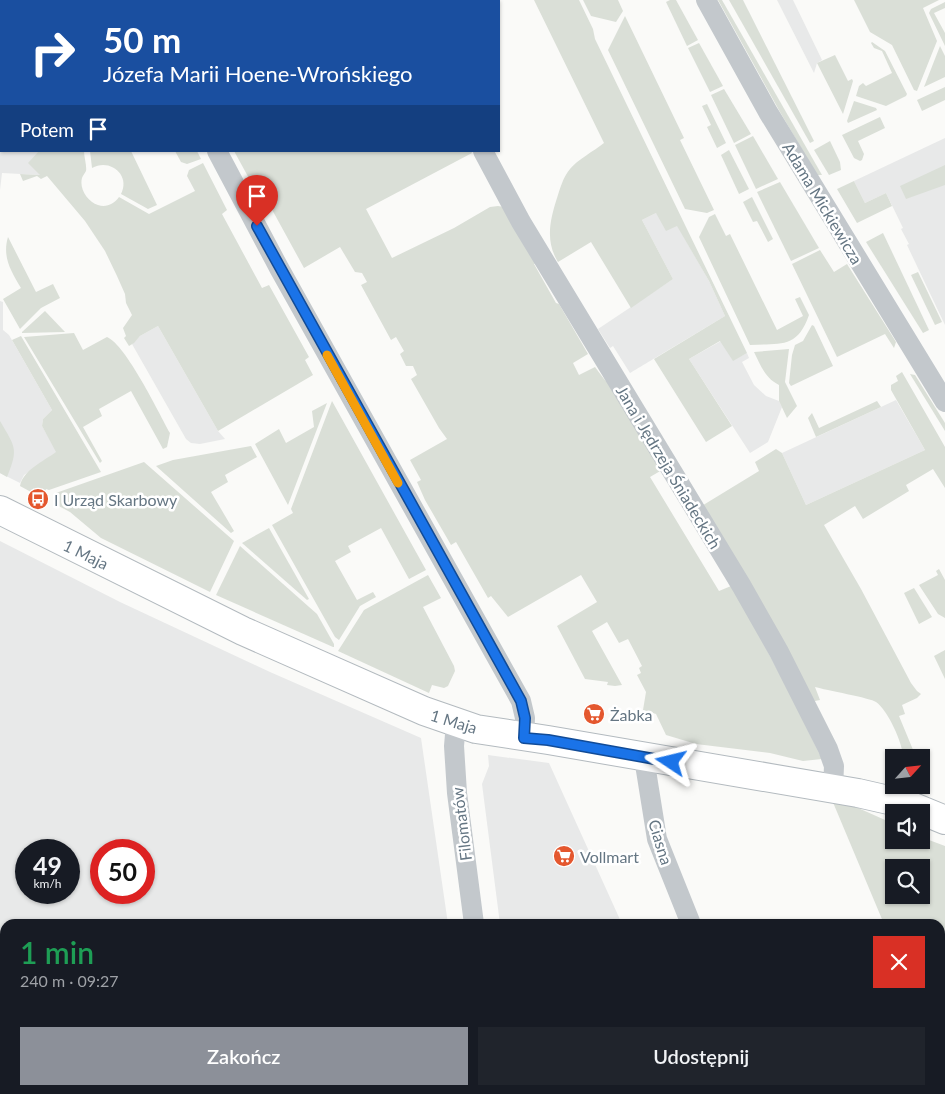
<!DOCTYPE html>
<html lang="pl">
<meta charset="utf-8">
<style>
body{margin:0;font-family:Lato,sans-serif;background:#20242c;color:#f1f3f6;height:100vh;display:flex;flex-direction:column;font-size:19px;white-space:nowrap}
*{box-sizing:border-box;margin:0}
p{font-size:16px;color:#9ea1a6}
.icon{flex:none;width:28px;height:28px;fill:none;stroke:currentColor;stroke-width:2;stroke-linecap:round;stroke-linejoin:round}
.map{position:relative;flex:1;overflow:hidden}
.sheet{position:absolute;left:0px;top:919px;width:945px;height:176px;display:flex;flex-direction:column;background:#171b24;border-radius:15px 15px 0 0;box-shadow:0 1px 4px #0004}
.sheet>*{flex:none}
.guide{position:absolute;left:0px;top:0px;width:500px;height:152px;box-shadow:0 1px 4px #0004;background:#1a4fa0;color:#fff;overflow:hidden}
.needle{width:32px;rotate:63deg}
.controls{position:absolute;left:885px;top:749px;display:grid;gap:10px}
.controls a{display:grid;place-items:center;width:45px;height:45px;border-radius:0px;background:#171b24;box-shadow:0 1px 4px #0004;font-size:25px}
.speed{position:absolute;left:15px;top:839px;display:flex;gap:10px;font-size:25px;font-weight:700;text-align:center}
.speed>*{display:grid;place-content:center;width:65px;height:65px;border-radius:50%;background:#171b24;box-shadow:0 1px 4px #0004;line-height:1}
.speed small{font-size:12px;font-weight:400}
.speed .limit{border:8px solid #d22;background:#fff;color:#111}
.pin{position:absolute;display:grid;place-items:center;width:42px;height:42px;color:#fff;margin:-51px -21px;border-radius:50% 50% 50% 0;rotate:-45deg;box-shadow:0 0 5px #0007}
.pin .icon{rotate:45deg}
.me{position:absolute;width:55px;margin:-28px;rotate:280deg;stroke-linejoin:round;filter:drop-shadow(0 0 4px #0008)}
.turn{display:flex;align-items:center;gap:18px;height:105px;padding:0 20px;font-size:22px}
.turn .icon{width:65px;height:65px;stroke-width:2.5}
.turn b{display:block;font-size:35px;line-height:42px}
.then{display:flex;align-items:center;height:48px;padding:0 20px;background:#0003;gap:10px;font-size:19px}
.round{display:grid;place-items:center;flex:none;width:52px;height:52px;border-radius:0px;background:#20242c}
.summary{display:flex;align-items:center;justify-content:space-between;height:85px;padding:0 20px}
h1{font-size:30px;font-weight:600;line-height:38px;color:#1e9e55}
.cta{display:flex;gap:10px;margin-top:auto;padding:10px 20px}
.cta a{flex:1;height:58px;border-radius:0px;background:#8c9099;color:#fff;font-size:20px;font-weight:600;line-height:58px;text-align:center}
.cta a+a{background:#20242c;color:#f1f3f6}
.map>svg:first-child{display:block}
.built{fill:#e8e9e9;fill-rule:evenodd}
.green{fill:#dadfd7;fill-rule:evenodd}
.lines{fill:none;stroke-linecap:round;stroke-linejoin:round}
.secondary-casing{stroke:#b3babf;stroke-width:30}
.minor{stroke:#c3c8cc;stroke-width:20}
.secondary{stroke:#fff;stroke-width:28}
.route-casing{stroke:#114b97;stroke-width:12}
.route{stroke:#1a73e8;stroke-width:9}
.slow{stroke:#f59e0b;stroke-width:9}
.labels{text-anchor:middle;dominant-baseline:central;stroke-width:5;stroke-linejoin:round;paint-order:stroke}
.street-label{font-size:16px;fill:#657683;stroke:#fff}
.poi-label{font-size:16px;fill:#657683;stroke:#fff;text-anchor:start}
</style>
<div class="map">
<svg width="945" height="1094" viewBox="0 0 945 1094">
<rect width="100%" height="100%" fill="#fafaf8"/>
<g class="built">
<polygon points="777,0 793,0 822,60 817,63 814,73"/>
<polygon points="0,15 1,151 62,151 40,175 2,173 0,190"/>
<polygon points="945,138 945,325 907,245 909,244 901,229 903,228 886,193 865,203 854,181"/>
<polygon points="656,213 677,225 709,281 725,316 630,373 613,346 610,348 598,329 673,279 642,220"/>
<polygon points="0,301 3,302 3,330 9,335 52,410 43,419 42,426 57,452 24,475 20,483 0,473"/>
<polygon points="158,326 218,431 225,439 200,444 191,443 186,439 132,344 140,336"/>
<polygon points="721,341 733,360 747,353 749,358 742,362 754,385 766,396 779,401 782,407 768,442 750,453 689,359"/>
<polygon points="896,400 925,450 806,505 782,453"/>
<path d="M0,541L120,602L270,672L421,738L448,924H5V1090H471L472,1094H0ZM26,850H69V892H26ZM101,850H144V892H101Z"/>
<polygon points="488,755 549,763 622,924 500,924 482,784 489,766"/>
<polygon points="601,1090 761,1090 763,1094 602,1094"/>
</g>
<g class="green">
<polygon points="0,0 127,0 128,1 1,1 1,31"/>
<polygon points="170,0 400,0 401,1 170,1"/>
<path d="M534,0H579L593,29L595,39L747,353L733,361L720,341L689,359L732,426L706,442L654,359L725,316L709,281L677,226L666,231L656,213L642,220L673,279L631,308L591,242L558,262C545,241 550,220 557,198C560,189 563,177 570,169C577,160 594,151 604,143Z"/>
<polygon points="583,0 618,0 623,11 616,22 591,16"/>
<polygon points="670,0 676,0 698,40 687,46 666,2"/>
<polygon points="718,0 722,0 822,175 817,175 780,112"/>
<polygon points="729,0 743,0 814,141 810,143"/>
<polygon points="854,0 939,0 923,8 937,41 917,91 914,90 892,45 870,32"/>
<polygon points="945,2 945,8 934,13 945,33 945,46 929,13 931,9"/>
<polygon points="625,16 684,138 680,140 714,210 707,213 685,209 608,50"/>
<polygon points="872,42 885,51 907,94 906,96 886,106 856,96 859,86 863,83 866,86 892,73 882,51 874,48 871,43"/>
<polygon points="699,43 723,86 710,92 688,48"/>
<polygon points="940,46 945,56 945,77 924,87"/>
<polygon points="835,55 848,81 852,79 853,81 843,114 817,63"/>
<polygon points="945,87 945,100 922,111 917,100"/>
<polygon points="724,89 751,134 734,143 711,95"/>
<polygon points="854,101 876,108 877,110 848,123 847,121"/>
<polygon points="707,104 726,143 717,148 707,127 711,125 702,106"/>
<polygon points="880,117 885,128 858,141 864,154 862,160 860,161 854,158 842,135"/>
<polygon points="753,136 778,179 756,189 735,145"/>
<polygon points="830,141 840,162 841,170 829,175 814,150"/>
<polygon points="729,150 749,189 739,194 721,155"/>
<path d="M39,151H84C84,157 87,166 86,171C85,173 83,175 82,178C79,189 88,202 98,205C106,208 114,204 119,197L149,214L195,191L187,176L189,170L203,163L227,210L222,214L262,288L269,285L309,357L305,360L313,375L218,431L158,326L140,336L134,343L129,346L124,338L126,336L123,328L132,315L126,303L125,294L117,276L105,251L85,221L47,176L41,179L37,176L23,181L20,174L40,175L28,163Z"/>
<path d="M90,151H131L157,205L148,209L121,194C131,175 110,158 92,168Z"/>
<polygon points="175,151 197,151 201,159 187,164 181,162"/>
<polygon points="234,151 471,151 472,153 366,209 392,258 454,228 490,207 498,206 504,207 537,263 534,264 556,303 559,304 588,354 573,363 579,375 595,367 604,379 610,385 662,470 650,477 719,591 731,586 738,596 786,686 822,759 803,761 770,753 696,744 666,735 656,714 643,710 646,692 637,675 641,673 639,668 642,666 628,639 619,643 607,622 592,631 622,685 615,686 607,685 608,682 585,679 557,626 597,602 581,575 508,617 491,596 488,598 456,542 451,545 425,500 417,482 421,480 410,460 447,439 439,428 411,379 417,375 413,366 406,366 400,354 404,351 396,337 391,340 361,285 367,282 362,273 355,272 340,247 304,268 258,184 256,181 251,182"/>
<polygon points="945,165 945,185 906,199 900,186"/>
<polygon points="854,181 865,203 886,193 892,206 857,223 837,189"/>
<polygon points="780,182 819,248 791,261 757,192"/>
<polygon points="752,197 773,239 768,242 757,221 753,222 743,202"/>
<path d="M715,214L726,236L730,234L777,330L803,316L795,299L800,297L809,315C797,349 781,343 750,345L699,237L709,217Z"/>
<polygon points="883,233 929,330 923,333 866,242"/>
<path d="M8,237L36,292L53,284L60,298L41,308L20,329L3,299L21,288C11,271 2,257 8,237Z"/>
<polygon points="820,250 834,272 847,264 896,342 894,348 885,334 837,357 792,264"/>
<polygon points="918,272 942,322 935,325 911,275"/>
<polygon points="45,311 65,332 22,333 22,332"/>
<polygon points="812,325 814,326 833,366 791,386 789,383 792,355 795,345 803,341"/>
<path d="M74,333L83,350L107,337C126,345 159,413 170,433L167,447L163,449L131,391L99,409L102,416L83,427L102,461L100,463L24,337Z"/>
<path d="M21,336L101,472L49,490L46,489L42,498L20,486C23,470 44,461 56,452L42,426L43,419L52,410L12,340Z"/>
<path d="M789,349L785,382L797,406L787,418L779,401V385C765,378 761,366 754,352Z"/>
<path d="M902,372L945,447V488L933,469L906,485L909,491L863,519L855,506L824,525L861,589L911,683L917,691L921,694L917,698L902,705L905,714L899,716L916,757H903C903,744 888,710 876,702C871,698 825,690 815,687L820,700L815,701L809,698L700,507L759,471L755,462L776,449L782,453L806,505L925,450L891,390V385L898,381L896,376Z"/>
<polygon points="910,374 915,375 945,423 945,431"/>
<polygon points="332,401 426,570 409,579 381,528 348,546 351,552 335,561 357,600 373,592 376,597 360,606 339,640 335,637 272,525 293,513 291,509"/>
<polygon points="877,401 881,407 816,437 808,418 812,413 819,428"/>
<polygon points="327,403 288,505 255,444 279,429 286,443 314,427 312,411"/>
<path d="M0,421C15,447 19,448 7,477L0,473Z"/>
<polygon points="251,446 257,457 225,475 228,482 211,492 234,531 231,533 156,466 173,460"/>
<polygon points="144,462 234,541 210,592 101,538 70,512 53,503 57,496 53,494"/>
<polygon points="269,528 309,599 307,600 242,543"/>
<polygon points="240,546 317,614 334,644 334,647 333,647 216,595"/>
<polygon points="939,569 945,580 945,618 938,614 919,585 938,575 936,571"/>
<polygon points="428,575 441,598 423,607 454,666 455,671 448,686 444,688 432,685 429,693 338,651 364,610"/>
<polygon points="914,588 932,617 919,624 904,593"/>
<polygon points="945,650 945,679 934,656"/>
<path d="M832,800L847,803L894,824V840H921V837L945,846V1069L940,1057V924H884ZM894,868H921V895H894Z"/>
</g>
<g class="lines">
<g class="secondary-casing">
<polyline id="secondary" points="0,510 243,631 424,711 476,729 548,740 858,793 906,804 945,820"/>
</g>
<g class="minor">
<polyline points="148,0 149,1"/>
<polyline points="412,0 412,1"/>
<polyline points="706,0 768,112 945,402"/>
<polyline points="217,151 279,268 521,701 525,718 524,738"/>
<polyline points="483,151 521,222 741,585 779,652 828,749 834,766 833,789"/>
<polyline points="456,723 454,746 457,793 474,924"/>
<polyline points="644,758 657,839 691,924"/>
<polyline points="494,1090 494,1094"/>
<polyline points="768,1090 770,1094"/>
</g>
<use href="#secondary" class="secondary"/>
</g>
<g class="lines">
<g class="route-casing">
<polyline id="route" points="257,226 521,701 525,718 524,738 548,740 671,762"/>
</g>
<use href="#route" class="route"/>
<polyline class="slow" points="327,355 398,483"/>
</g>
<defs>
<g id="bus-disc" transform="scale(1.125)"><circle r="9.5" fill="#e4572e" stroke="#fff"/><path d="M-5-6H5V4H4V6H2V4H-2V6H-4V4H-5ZM-3.5-4V0h7V-4ZM-3.5 1.2v1.5H-2V1.2ZM2 1.2v1.5H3.5V1.2Z" fill="#fff"/></g>
<g id="supermarket-disc" transform="scale(1.125)"><circle r="9.5" fill="#e4572e" stroke="#fff"/><path d="M-6-5.5h2.5l.6 2H6L4.5 2H-2.5L-4.4-4H-6ZM-1.5 3.2a1.3 1.3 0 1 0 .1 0ZM3 3.2a1.3 1.3 0 1 0 .1 0Z" fill="#fff"/></g>
</defs>
<g fill-rule="evenodd">
<use href="#bus-disc" x="38" y="499"/>
<use href="#supermarket-disc" x="594" y="714"/>
<use href="#supermarket-disc" x="564" y="856"/>
</g>
<g class="labels">
<g class="street-label">
<text transform="translate(823 203) rotate(59)">Adama Mickiewicza</text>
<text transform="translate(669 467) rotate(59)">Jana i Jędrzeja Śniadeckich</text>
<text transform="translate(86 554) rotate(26)">1 Maja</text>
<text transform="translate(454 721) rotate(17)">1 Maja</text>
<text transform="translate(461 824) rotate(-97)">Filomatów</text>
<text transform="translate(661 842) rotate(73)">Ciasna</text>
</g>
<g class="poi-label">
<text x="54" y="499">I Urząd Skarbowy</text>
<text x="610" y="714">Żabka</text>
<text x="580" y="856">Vollmart</text>
</g>
</g>
</svg>
<div class="controls">
<a><svg class="needle" viewBox="-14 -14 28 28"><path d="M0-13l5 13h-10z" fill="#e53935"/><path d="M0 13l5-13h-10z" fill="#9ea1a6"/></svg></a>
<a><svg class="icon" aria-label="sound" viewBox="0 0 24 24"><path d="M4 9h4l5-4v14l-5-4H4zM17 9q2 3 0 6"/></svg></a>
<a><svg class="icon" aria-label="search" viewBox="0 0 24 24"><circle cx="10" cy="10" r="6"/><path d="M15 15l6 6"/></svg></a>
</div>
<div class="speed"><div>49<small>km/h</small></div><div class="limit">50</div></div>
<div class="pin" style="left:257px;top:226px;background:#d93025"><svg class="icon" aria-label="arrive" viewBox="0 0 24 24"><path d="M6 21V4h12l-3 4 3 4H6"/></svg></div>
<svg class="me" style="left:671px;top:762px" viewBox="-20 -20 40 40"><path d="M0-17L14 15 0 8-14 15z" fill="#1a73e8" stroke="#fff" stroke-width="4"/></svg>
<div class="guide">
<div class="turn"><svg class="icon" aria-label="right" viewBox="0 0 24 24"><path d="M7 20v-9h11M14 6l5 5-5 5"/></svg><div><b>50 m</b>Józefa Marii Hoene-Wrońskiego</div></div>
<div class="then">Potem<svg class="icon" aria-label="arrive" viewBox="0 0 24 24"><path d="M6 21V4h12l-3 4 3 4H6"/></svg></div>
</div>
<section class="sheet">
<div class="summary"><div><h1>1 min</h1><p>240 m · 09:27</p></div><a class="round" style="background:#d93025;color:#fff"><svg class="icon" aria-label="close" viewBox="0 0 24 24"><path d="M6 6l12 12M18 6L6 18"/></svg></a></div>
<div class="cta"><a>Zakończ</a><a>Udostępnij</a></div>
</section>
</div>
